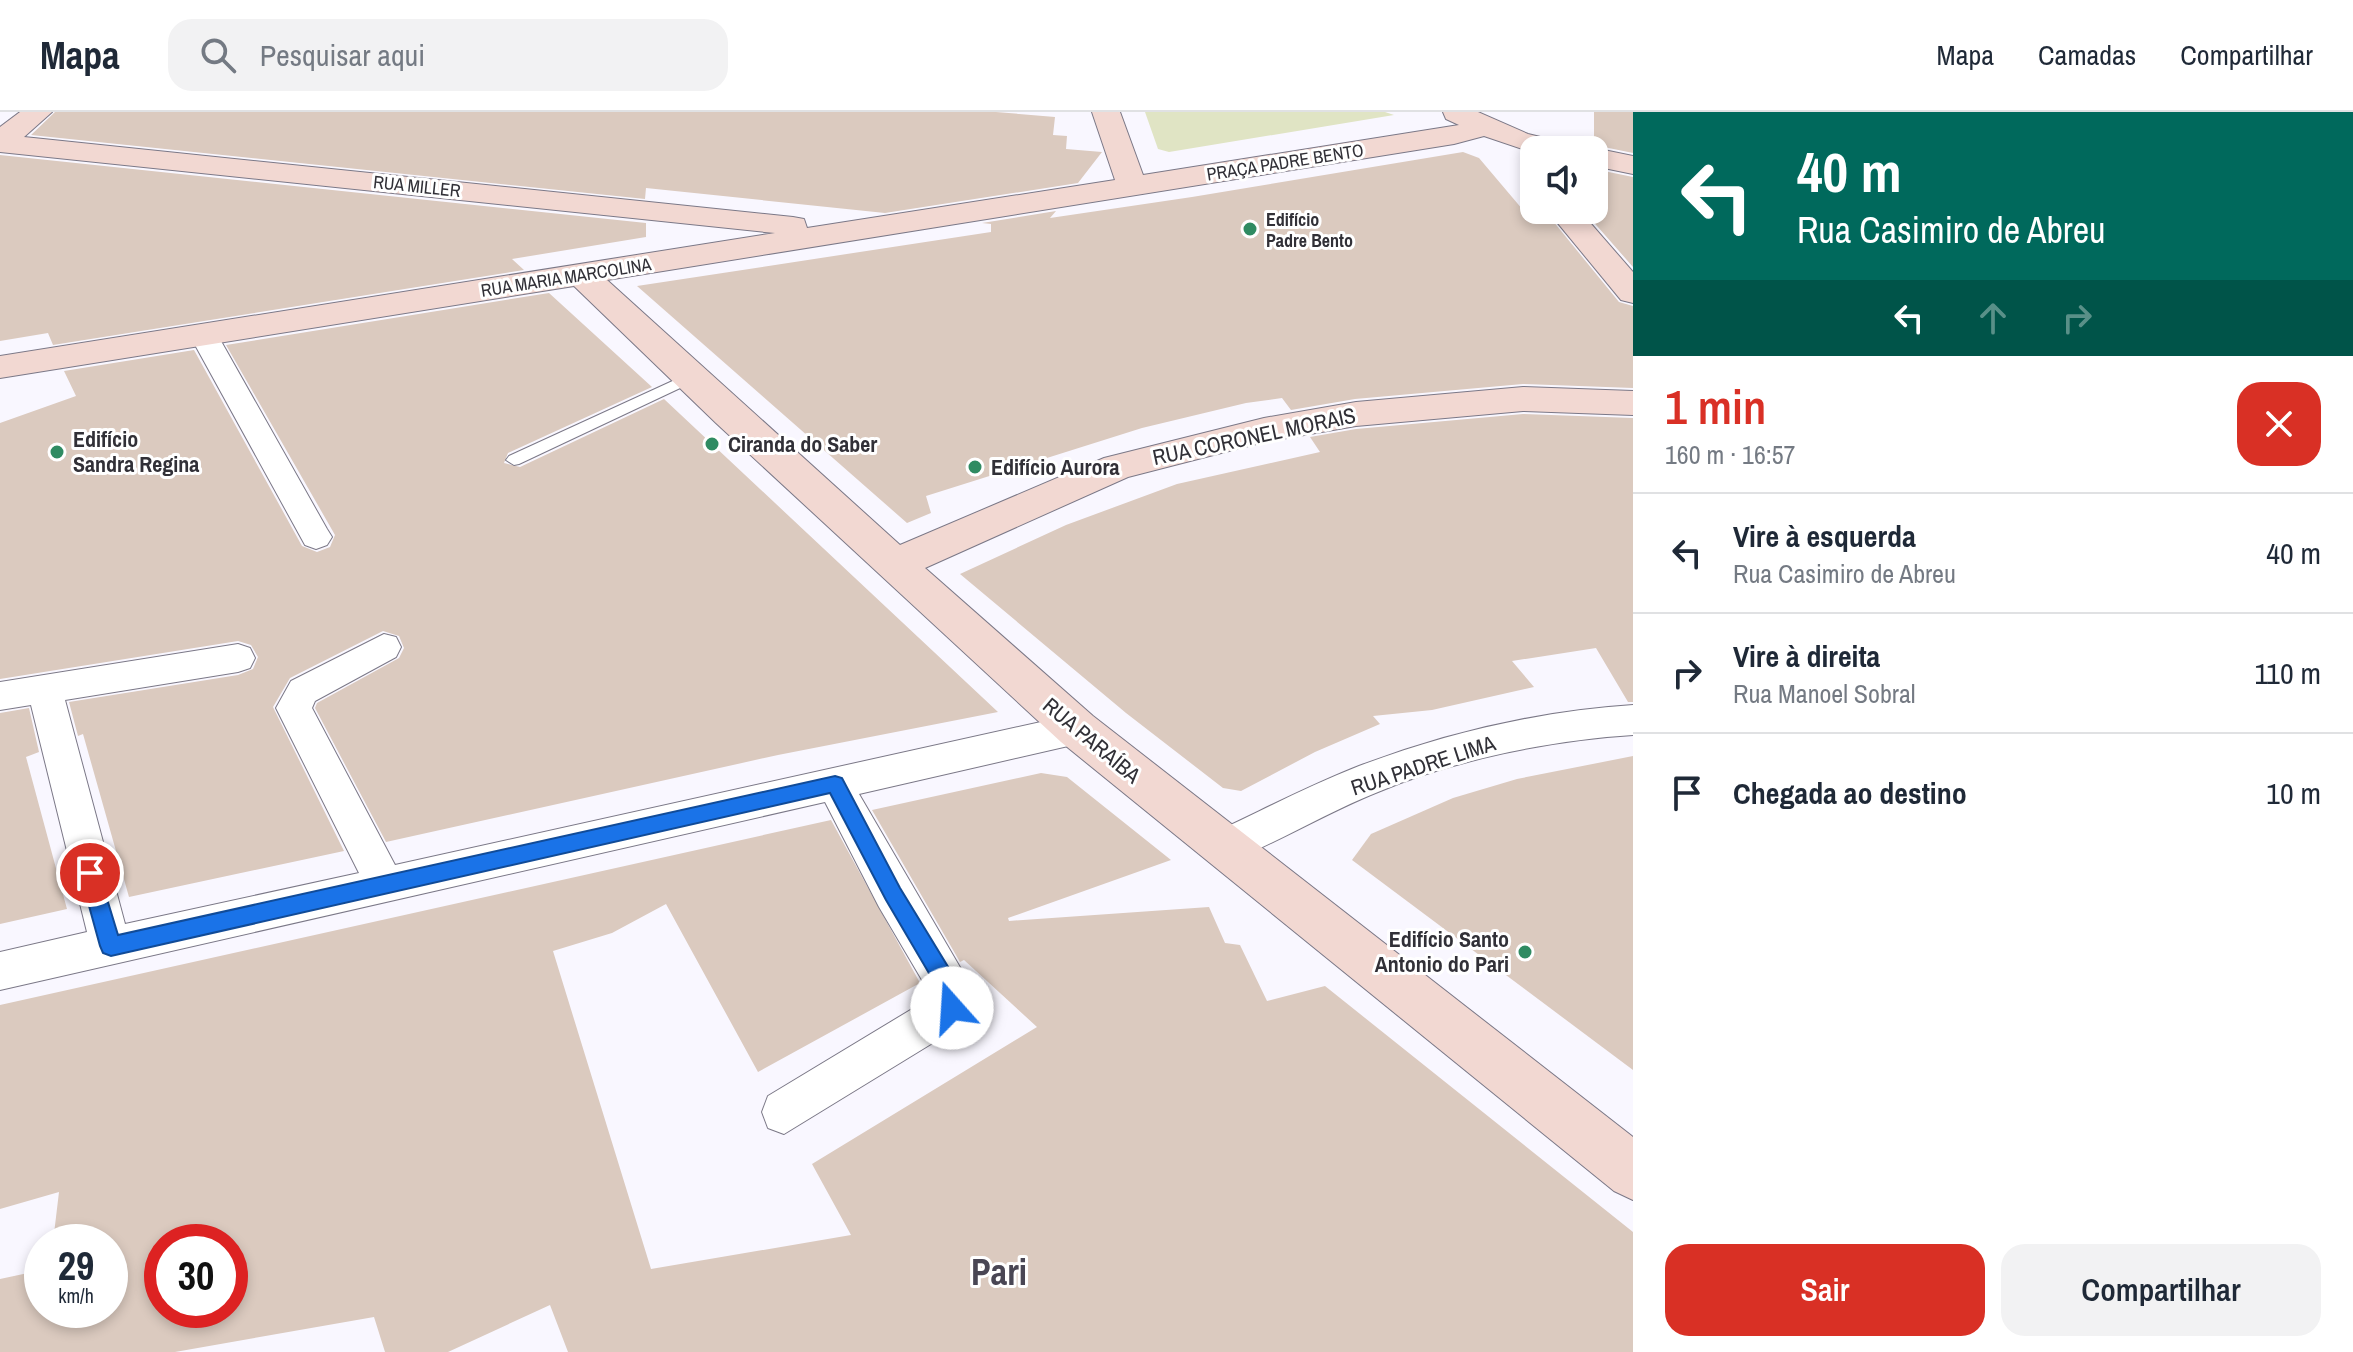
<!DOCTYPE html>
<html lang="pt">
<meta charset="utf-8">
<style>
body{margin:0;font-family:"Archivo Narrow",sans-serif;background:#f2f2f3;color:#1f2937;height:100vh;display:flex;flex-direction:column;font-size:30px;white-space:nowrap}
*{box-sizing:border-box;margin:0}
p{font-size:26px;color:#747a83}
.icon{flex:none;width:44px;height:44px;fill:none;stroke:currentColor;stroke-width:2;stroke-linecap:round;stroke-linejoin:round}
.map{position:relative;flex:1;overflow:hidden}
.side{display:flex;flex-direction:column;background:#fff;width:720px}
.side>*{flex:none}
.banner{background:#00695c;color:#fff;overflow:hidden}
.controls{position:absolute;left:1520px;top:24px;display:grid;gap:16px}
.controls a{display:grid;place-items:center;width:88px;height:88px;border-radius:16px;background:#fff;box-shadow:0 4px 12px #0003;font-size:40px}
.speed{position:absolute;left:24px;top:1112px;display:flex;gap:16px;font-size:40px;font-weight:700;text-align:center}
.speed>*{display:grid;place-content:center;width:104px;height:104px;border-radius:50%;background:#fff;box-shadow:0 4px 12px #0003;line-height:1}
.speed small{font-size:20px;font-weight:400}
.speed .limit{border:12px solid #d22;background:#fff;color:#111}
.pin{position:absolute;display:grid;place-items:center;width:68px;height:68px;color:#fff;margin:-34px;border:4px solid #fff;border-radius:50%;box-shadow:0 2px 8px #0007}
.me{position:absolute;width:88px;margin:-44px;rotate:341deg;stroke-linejoin:round;filter:drop-shadow(0 0 6px #0008)}
.turn{display:flex;align-items:center;gap:28px;height:168px;padding:0 32px;font-size:36px}
.turn .icon{width:104px;height:104px;stroke-width:2.5}
.turn b{display:block;font-size:56px;line-height:68px}
.lanes{display:flex;align-items:center;height:76px;padding:0 32px;background:#0003;justify-content:center;gap:40px;direction:ltr}
.lanes .off{opacity:.35}
.round{display:grid;place-items:center;flex:none;width:84px;height:84px;border-radius:24px;background:#f2f2f3}
.head{display:flex;align-items:center;justify-content:space-between;height:136px;padding:0 32px}
h1{font-size:48px;font-weight:600;line-height:60px;color:#d93025}
.button{display:flex;gap:16px;margin-top:auto;padding:16px 32px}
.button a{flex:1;height:92px;border-radius:24px;background:#d93025;color:#fff;font-size:32px;font-weight:600;line-height:92px;text-align:center}
.button a+a{background:#f2f2f3;color:#1f2937}
ul{padding:0;list-style:none}
li{display:flex;align-items:center;gap:24px;height:120px;padding:0 32px;border-top:2px solid #e0e1e3}
li div{flex:1}
li b{display:block;font-size:30px}
li em{font-style:normal}
header{display:flex;align-items:center;gap:48px;box-sizing:border-box;height:112px;padding:0 40px;background:#fff;border-bottom:2px solid #e0e1e3}
header strong{font-size:38px}
nav{display:flex;gap:44px;margin-inline-start:auto;font-size:28px}
.search{width:560px;height:72px;background:#f2f2f3;display:flex;align-items:center;gap:20px;box-sizing:border-box;padding:0 28px;border-radius:24px;color:#747a83;font-size:30px}
main{display:flex;flex:1;min-height:0}
.map>svg:first-child{display:block}
.green{fill:#e0e4c4}
.building{fill:#dbcabf;fill-rule:evenodd}
.lines{fill:none;stroke-linecap:round;stroke-linejoin:round}
.lane-casing{stroke:#7b7887;stroke-width:2}
.street-casing{stroke:#7b7887;stroke-width:2}
.secondary-casing{stroke:#7b7887;stroke-width:2}
.lane{fill:#fff;fill-rule:evenodd}
.street{fill:#fff;fill-rule:evenodd}
.secondary{fill:#f2d8d2;fill-rule:evenodd}
.route{fill:#1a73e8;stroke:#114b97;stroke-width:2}
.poi-dot{fill:#2f8b62;stroke:#fff;stroke-width:3}
.labels{text-anchor:middle;dominant-baseline:central;stroke-width:6;stroke-linejoin:round;paint-order:stroke}
.far-street-label{font-size:18px;fill:#313037;stroke:#fff}
.far-poi-label{font-size:18px;font-weight:bold;fill:#313037;stroke:#fff;text-anchor:start}
.street-label{font-size:22px;fill:#313037;stroke:#fff}
.poi-label{font-size:22px;font-weight:bold;fill:#313037;stroke:#fff;text-anchor:start}
.near-district-label{font-size:36px;font-weight:bold;fill:#494654;stroke:#fff}
</style>
<header>
<strong>Mapa</strong>
<div class="search"><svg class="icon" aria-label="search" viewBox="0 0 24 24"><circle cx="10" cy="10" r="6"/><path d="M15 15l6 6"/></svg>Pesquisar aqui</div>
<nav><a>Mapa</a><a>Camadas</a><a>Compartilhar</a></nav>
</header>
<main>
<div class="map">
<svg width="1633" height="1240" viewBox="0 0 1633 1240">
<rect width="100%" height="100%" fill="#f9f7ff"/>
<polygon class="green" points="1145,0 1385,0 1394,3 1169,40 1158,37"/>
<g class="building">
<polygon points="55,0 996,0 1055,5 1053,23 1067,24 1066,37 1102,40 1078,71 885,101 646,76 645,87 31,23"/>
<polygon points="1594,0 1633,0 1633,41 1594,33"/>
<polygon points="1463,40 1479,46 1523,98 1544,98 1619,190 1633,194 1633,276 1523,272 1355,287 1291,298 1282,286 1246,291 1142,316 926,384 931,401 907,411 637,174 991,120 991,112 982,111 1056,99 1050,106 1192,85"/>
<polygon points="0,43 646,111 646,125 512,147 524,158 53,233 48,221 0,229"/>
<polygon points="1594,57 1633,65 1633,155 1583,98 1594,98"/>
<polygon points="549,181 652,275 508,341 504,351 520,355 664,287 998,600 778,643 386,730 315,596 317,591 399,546 404,536 399,524 383,519 290,566 273,595 344,739 129,785 83,622 78,624 69,590 238,563 253,557 258,545 251,533 238,529 0,567 0,311 76,284 64,259 194,238 302,434 317,440 330,435 335,423 226,233"/>
<polygon points="1523,302 1633,306 1633,590 1628,590 1596,536 1512,549 1534,575 1432,598 1373,604 1380,612 1315,640 1241,679 1223,676 1126,601 960,462 1066,413 1177,372 1320,340 1310,325 1356,317"/>
<polygon points="29,596 39,640 26,645 67,797 0,812 0,601"/>
<polygon points="1633,644 1633,958 1352,748 1371,722 1453,686 1517,667"/>
<path d="M1041,661L1067,665L1171,748L1008,806L1009,809L1209,795L1225,831L1240,833L1267,889L1325,874L1633,1120V1240H568L550,1193L448,1240H385L374,1205L175,1240H0V1167L42,1158V1198H110V1130H53L59,1080L0,1097V893L831,708L920,871L758,960L666,792L612,821L553,839L651,1157L851,1123L812,1052L1037,915L964,848L960,850L872,698ZM162,1130H230V1198H162Z"/>
</g>
<g class="lines">
<g class="lane-casing">
<polygon id="lane" points="690,261 697,266 695,269 519,352 514,353 506,348 509,344"/>
</g>
<g class="street-casing">
<g id="street">
<polygon points="203,213 213,216 217,222 327,417 332,425 327,433 316,437 305,433 189,222 193,216"/>
<path d="M384,522L396,525L401,535L396,545L315,589L312,596L395,753L1077,602L1090,606L1095,617L1090,628L1077,632L859,682L968,869C975,885 974,894 967,910L784,1022L768,1016L762,1000L768,984L932,885L879,795L825,690L0,878V840L87,820L31,593L0,598V570L238,532L250,536L255,546L250,556L238,560L65,588L125,812L359,761L276,596L291,569Z"/>
<path d="M1633,593V623C1551,628 1454,648 1378,680C1325,701 1276,732 1223,752L1209,747L1204,735L1209,723C1259,700 1308,674 1359,654C1446,621 1541,599 1633,593Z"/>
</g>
</g>
<g class="secondary-casing">
<g id="secondary">
<polygon points="20,0 52,0 24,25 793,105 804,107 807,116 1115,68 1092,0 1120,0 1143,63 1459,13 1446,7 1443,0 1478,0 1528,22 1569,32 1574,38 1534,41 1484,24 1454,32 607,168 900,433 1104,346 1264,306 1356,290 1523,275 1633,279 1633,303 1523,299 1356,314 1264,330 1128,365 925,456 1093,604 1633,1025 1633,1088 1614,1079 1061,630 716,311 574,174 0,266 0,244 775,121 0,40 0,15"/>
<polygon points="1594,36 1633,44 1633,62 1594,54 1594,38 1587,38"/>
<polygon points="1547,98 1579,98 1633,160 1633,191 1621,188"/>
</g>
</g>
<use href="#lane" class="lane"/>
<use href="#street" class="street"/>
<use href="#secondary" class="secondary"/>
</g>
<polygon class="route" points="835,664 842,666 900,776 961,876 964,883 959,903 952,906 944,903 943,885 886,788 830,681 111,844 103,841 100,834 80,761 83,754 97,754 118,823"/>
<g class="poi-dot">
<circle cx="1250" cy="117" r="8"/>
<circle cx="712" cy="332" r="8"/>
<circle cx="57" cy="340" r="8"/>
<circle cx="975" cy="355" r="8"/>
<circle cx="1525" cy="840" r="8"/>
</g>
<g class="labels">
<g class="far-street-label">
<text transform="translate(1285 50) rotate(-9)">PRAÇA PADRE BENTO</text>
<text transform="translate(417 74) rotate(6)">RUA MILLER</text>
<text transform="translate(566 165) rotate(-9)">RUA MARIA MARCOLINA</text>
</g>
<g class="far-poi-label">
<text x="1266" y="107">Edifício<tspan x="1266" dy="21">Padre Bento</tspan></text>
</g>
<g class="street-label">
<text transform="translate(1254 324) rotate(-12)">RUA CORONEL MORAIS</text>
<text transform="translate(1092 628) rotate(40)">RUA PARAÍBA</text>
<text transform="translate(1423 653) rotate(-18)">RUA PADRE LIMA</text>
</g>
<g class="poi-label">
<text x="73" y="327">Edifício<tspan x="73" dy="25">Sandra Regina</tspan></text>
<text x="728" y="332">Ciranda do Saber</text>
<text x="991" y="355">Edifício Aurora</text>
<text x="1509" y="827" text-anchor="end">Edifício Santo<tspan x="1509" dy="25">Antonio do Pari</tspan></text>
</g>
<g class="near-district-label">
<text x="999" y="1160">Pari</text>
</g>
</g>
</svg>
<div class="controls">
<a><svg class="icon" aria-label="sound" viewBox="0 0 24 24"><path d="M4 9h4l5-4v14l-5-4H4zM17 9q2 3 0 6"/></svg></a>
</div>
<div class="speed"><div>29<small>km/h</small></div><div class="limit">30</div></div>
<div class="pin" style="left:90px;top:761px;background:#d93025"><svg class="icon" aria-label="arrive" viewBox="0 0 24 24"><path d="M6 21V4h12l-3 4 3 4H6"/></svg></div>
<svg class="me" style="left:952px;top:896px" viewBox="-20 -20 40 40"><circle r="19" fill="#fff"/><path d="M0-13L10 11 0 6-10 11z" fill="#1a73e8"/></svg>
</div>
<section class="side">
<div class="banner">
<div class="turn"><svg class="icon" aria-label="left" viewBox="0 0 24 24"><path d="M17 20v-9H6M10 6l-5 5 5 5"/></svg><div><b>40 m</b>Rua Casimiro de Abreu</div></div>
<div class="lanes"><svg class="icon" aria-label="left" viewBox="0 0 24 24"><path d="M17 20v-9H6M10 6l-5 5 5 5"/></svg><svg class="icon off" aria-label="ahead" viewBox="0 0 24 24"><path d="M12 20V5M6 11l6-6 6 6"/></svg><svg class="icon off" aria-label="right" viewBox="0 0 24 24"><path d="M7 20v-9h11M14 6l5 5-5 5"/></svg></div>
</div>
<div class="head"><div><h1>1 min</h1><p>160 m · 16:57</p></div><a class="round" style="background:#d93025;color:#fff"><svg class="icon" aria-label="close" viewBox="0 0 24 24"><path d="M6 6l12 12M18 6L6 18"/></svg></a></div>
<ul>
<li><svg class="icon" aria-label="left" viewBox="0 0 24 24"><path d="M17 20v-9H6M10 6l-5 5 5 5"/></svg><div><b>Vire à esquerda</b><p>Rua Casimiro de Abreu</p></div><em>40 m</em></li>
<li><svg class="icon" aria-label="right" viewBox="0 0 24 24"><path d="M7 20v-9h11M14 6l5 5-5 5"/></svg><div><b>Vire à direita</b><p>Rua Manoel Sobral</p></div><em>110 m</em></li>
<li><svg class="icon" aria-label="arrive" viewBox="0 0 24 24"><path d="M6 21V4h12l-3 4 3 4H6"/></svg><div><b>Chegada ao destino</b></div><em>10 m</em></li>
</ul>
<div class="button"><a>Sair</a><a>Compartilhar</a></div>
</section>
</main>
